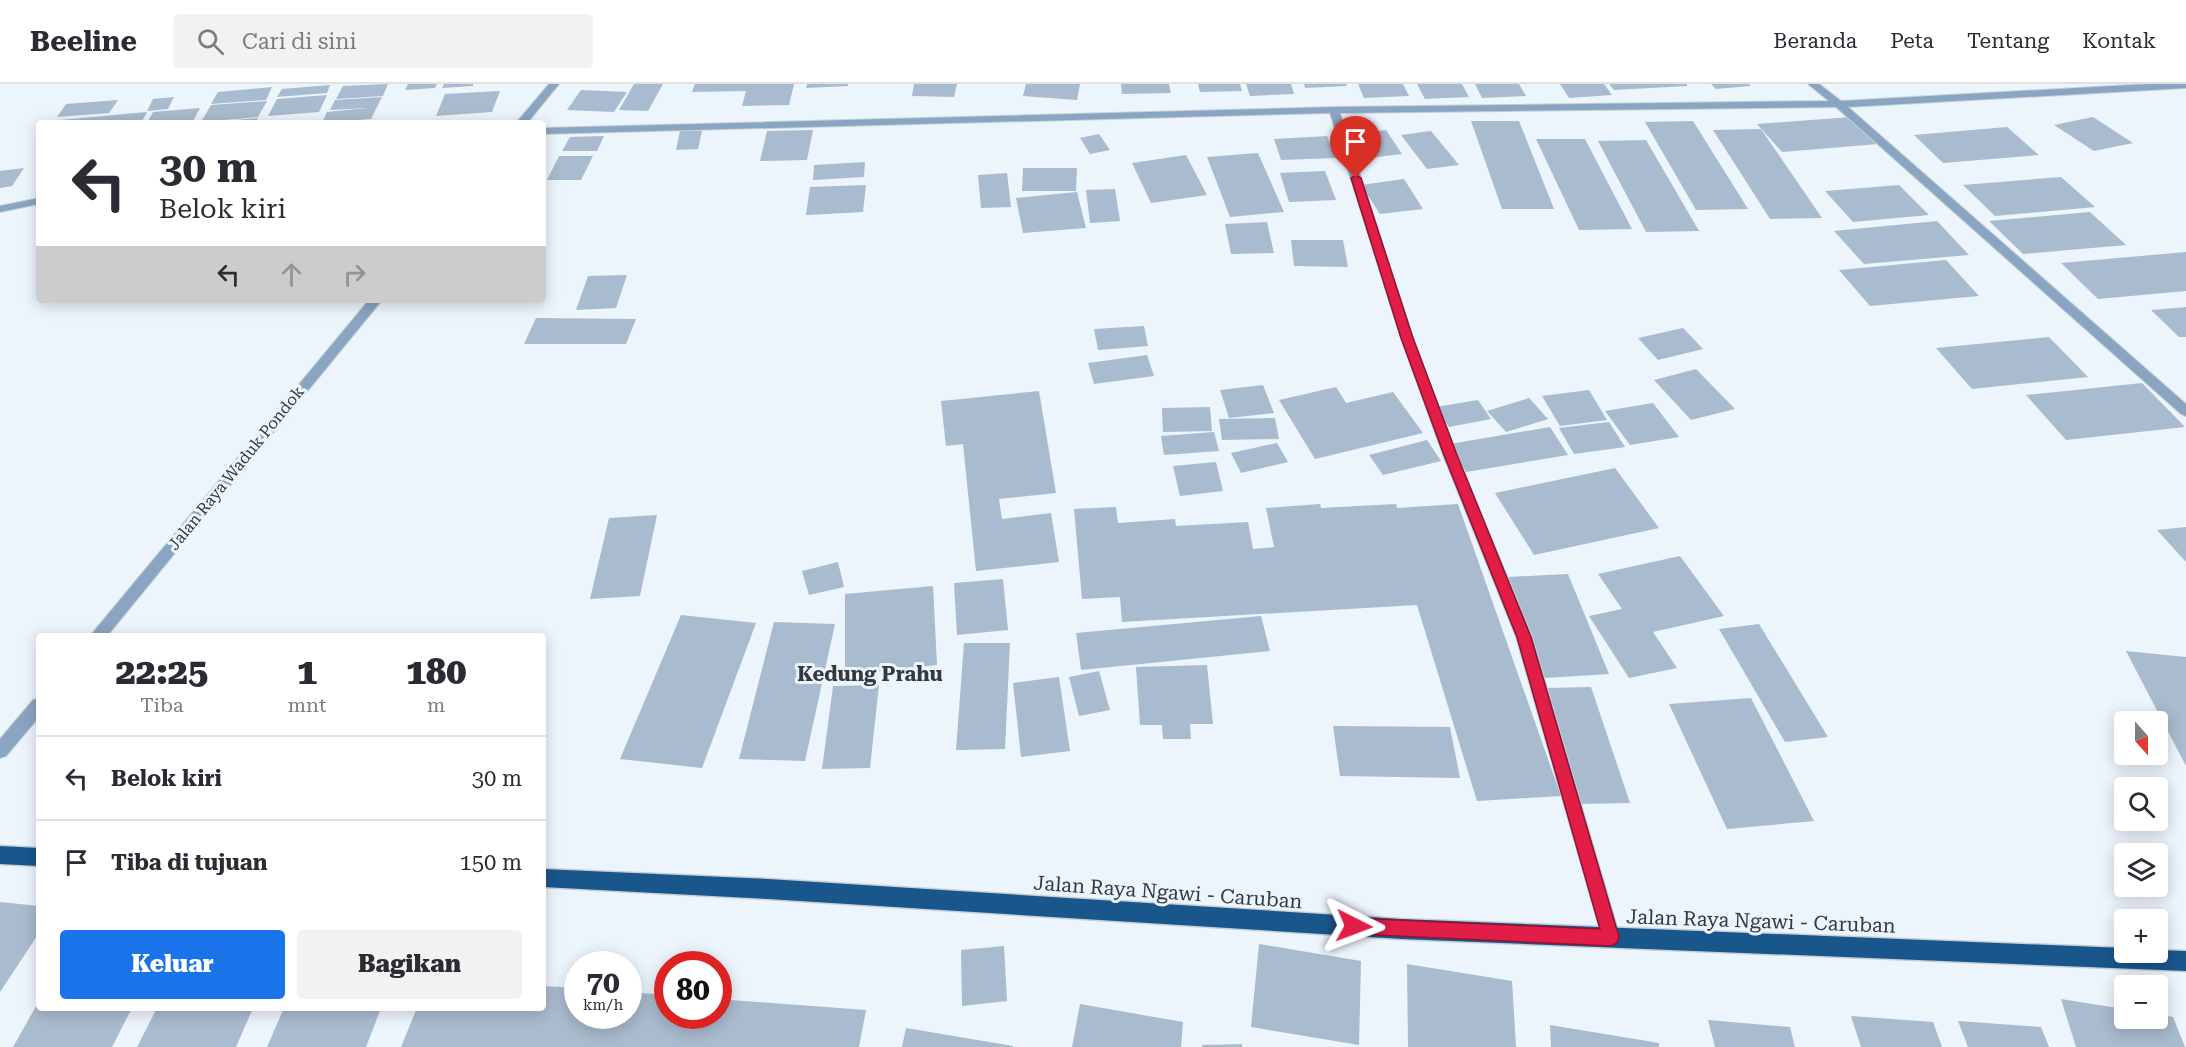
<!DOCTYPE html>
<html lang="id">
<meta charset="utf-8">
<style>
body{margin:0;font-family:"Roboto Serif",serif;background:#f2f2f3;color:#2b2b33;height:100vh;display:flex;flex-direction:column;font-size:22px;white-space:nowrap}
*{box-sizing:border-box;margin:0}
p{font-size:20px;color:#7c7c81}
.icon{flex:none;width:33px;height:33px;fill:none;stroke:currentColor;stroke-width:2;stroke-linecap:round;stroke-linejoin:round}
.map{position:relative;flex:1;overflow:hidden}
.panel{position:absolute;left:36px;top:549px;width:510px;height:378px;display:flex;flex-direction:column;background:#fff;border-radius:6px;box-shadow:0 3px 15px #0003}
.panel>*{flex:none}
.banner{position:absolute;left:36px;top:36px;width:510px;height:183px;border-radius:6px;box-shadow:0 3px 15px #0003;background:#fff;color:#2b2b33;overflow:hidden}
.needle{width:39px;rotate:159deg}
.buttons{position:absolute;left:2114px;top:627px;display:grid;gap:12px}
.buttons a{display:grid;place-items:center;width:54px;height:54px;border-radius:6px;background:#fff;box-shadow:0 3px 15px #0003;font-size:30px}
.speed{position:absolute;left:564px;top:867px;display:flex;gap:12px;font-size:30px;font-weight:700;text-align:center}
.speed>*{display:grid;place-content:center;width:78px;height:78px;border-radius:50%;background:#fff;box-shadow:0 3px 15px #0003;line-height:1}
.speed small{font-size:15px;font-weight:400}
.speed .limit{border:9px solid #d22;background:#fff;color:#111}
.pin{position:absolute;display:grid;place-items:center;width:51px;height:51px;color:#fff;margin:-62px -26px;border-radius:50% 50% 50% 0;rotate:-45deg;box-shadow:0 0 6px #0007}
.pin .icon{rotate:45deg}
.me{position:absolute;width:66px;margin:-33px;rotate:93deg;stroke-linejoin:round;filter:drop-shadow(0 0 4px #0008)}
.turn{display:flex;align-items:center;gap:21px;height:126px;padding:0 24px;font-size:27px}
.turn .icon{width:78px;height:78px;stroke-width:2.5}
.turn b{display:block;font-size:42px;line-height:51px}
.lanes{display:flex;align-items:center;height:57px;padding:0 24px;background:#0003;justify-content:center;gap:30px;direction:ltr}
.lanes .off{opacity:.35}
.eta{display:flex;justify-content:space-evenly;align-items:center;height:102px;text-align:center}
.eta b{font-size:36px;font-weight:800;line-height:42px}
.primary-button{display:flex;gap:12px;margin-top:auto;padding:12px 24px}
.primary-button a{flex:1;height:69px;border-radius:6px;background:#1a73e8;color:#fff;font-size:24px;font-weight:800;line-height:69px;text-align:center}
.primary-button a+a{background:#f2f2f3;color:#2b2b33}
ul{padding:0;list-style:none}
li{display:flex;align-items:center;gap:18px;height:84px;padding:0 24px;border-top:2px solid #e1e1e2}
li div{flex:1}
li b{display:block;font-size:22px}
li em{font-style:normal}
header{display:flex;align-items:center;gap:36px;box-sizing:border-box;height:84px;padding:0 30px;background:#fff;border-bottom:2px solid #e1e1e2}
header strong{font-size:28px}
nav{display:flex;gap:33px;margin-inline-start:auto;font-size:21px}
.search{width:420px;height:54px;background:#f2f2f3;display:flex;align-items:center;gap:15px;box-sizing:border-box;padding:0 21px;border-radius:6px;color:#7c7c81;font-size:22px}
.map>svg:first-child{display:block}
.building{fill:#a9bbce}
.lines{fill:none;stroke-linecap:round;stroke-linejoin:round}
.minor-casing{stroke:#c7cfd7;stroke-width:2}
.tertiary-casing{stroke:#c7cfd7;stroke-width:2}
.trunk-casing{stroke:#c7cfd7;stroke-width:3}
.minor{fill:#8aa5c2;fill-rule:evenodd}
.tertiary{fill:#8aa5c2;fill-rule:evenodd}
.trunk{fill:#18568c;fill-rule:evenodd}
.route{fill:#e11d48;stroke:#92132f;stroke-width:1.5}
.labels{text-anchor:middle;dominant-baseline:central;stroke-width:6;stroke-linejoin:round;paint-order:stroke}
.street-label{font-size:16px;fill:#323941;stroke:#ecf4fc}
.quarter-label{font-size:20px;font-weight:bold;fill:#323941;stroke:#ecf4fc}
.near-street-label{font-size:20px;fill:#323941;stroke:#ecf4fc}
</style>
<header>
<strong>Beeline</strong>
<div class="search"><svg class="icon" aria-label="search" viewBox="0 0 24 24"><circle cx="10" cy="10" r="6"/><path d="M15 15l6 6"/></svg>Cari di sini</div>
<nav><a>Beranda</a><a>Peta</a><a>Tentang</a><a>Kontak</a></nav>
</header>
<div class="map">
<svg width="2186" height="963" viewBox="0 0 2186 963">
<rect width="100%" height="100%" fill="#ecf4fc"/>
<g class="building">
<polygon points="388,0 383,12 336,15 343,2"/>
<polygon points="408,0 437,0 435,4 405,6"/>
<polygon points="444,0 473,0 473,2 442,4"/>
<polygon points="634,0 663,0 648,27 619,26"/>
<polygon points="695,0 794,0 789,21 742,22 746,7 692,8"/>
<polygon points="807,0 848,0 848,2 806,4"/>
<polygon points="914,0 957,0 954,13 912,12"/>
<polygon points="1026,0 1080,0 1077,16 1023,12"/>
<polygon points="1121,0 1169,0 1171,9 1122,10"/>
<polygon points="1198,0 1240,0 1242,7 1200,8"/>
<polygon points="1246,0 1291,0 1294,10 1250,12"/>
<polygon points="1304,0 1346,0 1347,2 1305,4"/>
<polygon points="1358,0 1403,0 1409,12 1364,14"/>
<polygon points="1417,0 1462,0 1469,13 1425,15"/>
<polygon points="1475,0 1519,0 1526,12 1482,14"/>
<polygon points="1560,0 1604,0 1612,11 1569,14"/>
<polygon points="1609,0 1687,0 1687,2 1614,6"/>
<polygon points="1711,0 1750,0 1750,2 1716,5"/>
<polygon points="330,1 327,9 277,13 282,5"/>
<polygon points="272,3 266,16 211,20 218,8"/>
<polygon points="581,6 627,8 614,28 567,26"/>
<polygon points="500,7 492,28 436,32 445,10"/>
<polygon points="327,11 319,28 268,32 277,15"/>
<polygon points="174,13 168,25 147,27 153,15"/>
<polygon points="382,13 371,35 322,39 327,28 367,24 330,26 335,16"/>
<polygon points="118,16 109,29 57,33 66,20"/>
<polygon points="267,17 258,33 201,38 211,21"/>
<polygon points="200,24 192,39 147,39 153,28"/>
<polygon points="147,28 141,39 49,39 49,37"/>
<polygon points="1851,33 1878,60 1782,68 1757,40"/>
<polygon points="2093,33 2133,59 2094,67 2054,41"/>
<polygon points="258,34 255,39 223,39 222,37"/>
<polygon points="1471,37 1519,37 1554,125 1502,125"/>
<polygon points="1693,37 1748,125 1696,126 1645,38"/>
<polygon points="2007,43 2039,71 1943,79 1914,51"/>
<polygon points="1761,45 1822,134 1770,135 1713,46"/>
<polygon points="813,46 807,76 760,77 767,47"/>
<polygon points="1386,46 1402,70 1360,75 1345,51"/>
<polygon points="680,47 702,47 698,65 676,66"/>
<polygon points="1431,47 1459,81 1427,85 1401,51"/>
<polygon points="1099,50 1110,66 1090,70 1080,54"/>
<polygon points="604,52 597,67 562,67 570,53"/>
<polygon points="1327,52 1336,74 1281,76 1274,55"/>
<polygon points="1536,55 1585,55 1632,145 1579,146"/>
<polygon points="1646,56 1699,147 1646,148 1598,57"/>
<polygon points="1258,69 1284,128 1230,133 1207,73"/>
<polygon points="1186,71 1207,111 1151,119 1132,79"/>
<polygon points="559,72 593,72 581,96 547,96"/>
<polygon points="865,78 864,93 813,96 814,81"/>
<polygon points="24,84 12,102 0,104 0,87"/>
<polygon points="1023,84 1077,84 1076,107 1022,107"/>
<polygon points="1325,87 1336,116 1289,118 1280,89"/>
<polygon points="1007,89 1011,123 981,124 978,91"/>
<polygon points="2061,93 2095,123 1995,132 1963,101"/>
<polygon points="1404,95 1423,125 1380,130 1361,101"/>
<polygon points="866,101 863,128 806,131 810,103"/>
<polygon points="1899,101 1929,131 1853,138 1825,107"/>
<polygon points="1115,105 1120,137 1090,139 1086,106"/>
<polygon points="1077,108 1086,144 1023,149 1016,114"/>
<polygon points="2090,128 2126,161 2023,170 1989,137"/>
<polygon points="1937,137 1969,171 1864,180 1834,147"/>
<polygon points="1267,138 1274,169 1231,170 1225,140"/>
<polygon points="1291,156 1343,156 1348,183 1294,182"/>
<polygon points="2186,168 2186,207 2098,215 2061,179"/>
<polygon points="1946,176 1979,212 1870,222 1839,186"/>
<polygon points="627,191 616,224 576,226 588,192"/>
<polygon points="2186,223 2186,253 2179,253 2151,226"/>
<polygon points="536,234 636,235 626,260 524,260"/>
<polygon points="1144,242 1148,262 1098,266 1094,245"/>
<polygon points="1683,244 1703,265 1658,276 1638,254"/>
<polygon points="2049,253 2088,293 1972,305 1936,264"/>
<polygon points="1147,271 1154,292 1094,300 1088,279"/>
<polygon points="1696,285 1735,325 1691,336 1654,296"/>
<polygon points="2142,299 2185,343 2066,356 2026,311"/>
<polygon points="1263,301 1274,329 1229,334 1220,306"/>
<polygon points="1336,303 1346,319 1393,308 1423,349 1315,375 1279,316"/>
<polygon points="1589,306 1607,336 1560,342 1542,312"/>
<polygon points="1039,307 1056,409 999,415 1002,435 1051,429 1059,478 976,487 963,360 946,362 941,317"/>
<polygon points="1529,314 1548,335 1506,348 1487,327"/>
<polygon points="1478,316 1491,335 1449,343 1436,323"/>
<polygon points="1653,319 1679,353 1630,361 1605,327"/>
<polygon points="1210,323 1212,347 1163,348 1162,324"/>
<polygon points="1275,334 1279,355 1222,356 1219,335"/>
<polygon points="1609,338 1625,363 1574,370 1559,344"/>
<polygon points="1550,343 1568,371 1466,388 1450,360"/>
<polygon points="1214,348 1219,367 1164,371 1161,352"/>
<polygon points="1427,356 1441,377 1383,391 1369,371"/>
<polygon points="1277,359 1288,378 1241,389 1231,369"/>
<polygon points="1216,378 1223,407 1180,412 1173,382"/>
<polygon points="1615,384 1659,444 1534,471 1495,409"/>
<polygon points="1320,420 1321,424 1396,420 1397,424 1458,420 1561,712 1477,717 1417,521 1122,538 1120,513 1082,515 1074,425 1116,423 1118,439 1175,435 1176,442 1248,438 1253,465 1274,463 1266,424"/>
<polygon points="657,431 640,512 590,515 609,434"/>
<polygon points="2186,443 2186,478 2157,446"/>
<polygon points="1680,472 1724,532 1653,548 1677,584 1629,594 1589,532 1622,525 1598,490"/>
<polygon points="838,478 844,503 809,511 802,487"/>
<polygon points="1568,490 1609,590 1545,594 1508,493"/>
<polygon points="1003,495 1008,546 957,551 954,499"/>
<polygon points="933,502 937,581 845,591 845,510"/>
<polygon points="681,531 756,539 702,684 620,675"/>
<polygon points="1261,532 1270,567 1081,586 1076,549"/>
<polygon points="774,538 835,540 805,677 739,675"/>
<polygon points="1759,540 1828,653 1785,658 1719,545"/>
<polygon points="964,559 1010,559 1005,665 956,666"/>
<polygon points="2126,567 2186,573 2186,682"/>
<polygon points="1207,581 1213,640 1190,640 1191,655 1163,655 1162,641 1140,641 1136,583"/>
<polygon points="1099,587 1110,626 1079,632 1069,593"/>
<polygon points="1059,593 1070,667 1021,673 1013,599"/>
<polygon points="879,601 870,684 822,685 833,602"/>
<polygon points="1591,603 1630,719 1580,720 1545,604"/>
<polygon points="1751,614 1814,737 1727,745 1669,620"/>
<polygon points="1333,642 1450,643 1460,694 1340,692"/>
<polygon points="0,818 39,822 39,849 0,908"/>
<polygon points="1259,860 1361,877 1359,961 1251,943"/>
<polygon points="1004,862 1007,917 962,922 961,866"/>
<polygon points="1407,880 1512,897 1516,963 1408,963"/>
<polygon points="543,902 578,904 578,932 628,932 628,908 668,911 668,932 718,932 718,915 866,926 859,963 401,963 417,924 543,924"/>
<polygon points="2061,915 2124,925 2124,934 2157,934 2157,930 2173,933 2185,963 2076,963"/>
<polygon points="39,917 39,924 132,924 112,963 13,963"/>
<polygon points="1080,920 1183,938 1181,963 1072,963"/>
<polygon points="157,924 253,924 236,963 137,963"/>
<polygon points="284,924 381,924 366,963 267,963"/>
<polygon points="1851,932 1933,938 1942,963 1861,963"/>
<polygon points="1708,936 1790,943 1795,963 1715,963"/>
<polygon points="1958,937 2041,943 2049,963 1968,963"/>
<polygon points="1550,941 1659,959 1659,963 1551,963"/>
<polygon points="906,944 1013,962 1013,963 902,963"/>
<polygon points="1242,960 1242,963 1202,963 1202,961"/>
</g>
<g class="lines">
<g class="minor-casing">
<g id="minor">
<polygon points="1808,0 1819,0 1841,17 2149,0 2186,0 2186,4 1848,23 2186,320 2186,332 2181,330 1836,23 1340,29 1413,254 1457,371 1532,553 1620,853 1618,859 1611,862 1604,859 1602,853 1516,553 1443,371 1401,254 1330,29 543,50 543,44 1334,23 1829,17"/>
<polygon points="39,114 39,120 0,128 0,122"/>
</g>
</g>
<g class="tertiary-casing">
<g id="tertiary">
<polygon points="549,0 559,0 527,39 516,39"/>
<polygon points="369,216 382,216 107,552 90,552"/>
<polygon points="39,614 39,633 6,672 0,674 0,655 33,616"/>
</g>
</g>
<g class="trunk-casing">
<g id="trunk">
<polygon points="0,762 39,764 39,782 0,780"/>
<polygon points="543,785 768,795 1401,835 2124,864 2124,868 2157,868 2157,866 2186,867 2186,887 1401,855 768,815 543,803"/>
</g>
</g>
<use href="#minor" class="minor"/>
<use href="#tertiary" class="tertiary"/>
<use href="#trunk" class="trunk"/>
</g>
<polygon class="route" points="1356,91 1361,94 1413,254 1457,371 1531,553 1619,853 1617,859 1611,862 1354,850 1348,848 1346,842 1348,836 1354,834 1600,845 1517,553 1444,371 1401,254 1351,94"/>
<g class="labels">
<g class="street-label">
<text transform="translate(236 384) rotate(-51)">Jalan Raya Waduk Pondok</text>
</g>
<g class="quarter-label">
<text x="870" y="590">Kedung Prahu</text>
</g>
<g class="near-street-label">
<text transform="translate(1168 808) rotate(4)">Jalan Raya Ngawi - Caruban</text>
<text transform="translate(1761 837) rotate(2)">Jalan Raya Ngawi - Caruban</text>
</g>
</g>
</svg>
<div class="buttons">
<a><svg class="needle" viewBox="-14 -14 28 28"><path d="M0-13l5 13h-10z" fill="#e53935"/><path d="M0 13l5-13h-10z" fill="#7c7c81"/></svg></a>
<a><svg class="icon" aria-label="search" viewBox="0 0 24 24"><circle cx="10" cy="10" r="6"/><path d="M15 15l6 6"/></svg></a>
<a><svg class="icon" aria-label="layers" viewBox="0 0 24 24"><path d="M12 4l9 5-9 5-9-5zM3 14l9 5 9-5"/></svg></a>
<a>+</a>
<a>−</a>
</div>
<div class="speed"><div>70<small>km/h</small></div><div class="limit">80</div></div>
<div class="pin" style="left:1356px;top:94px;background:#d93025"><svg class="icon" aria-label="arrive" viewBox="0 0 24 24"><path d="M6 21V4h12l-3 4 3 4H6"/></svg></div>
<svg class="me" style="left:1354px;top:842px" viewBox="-20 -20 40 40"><path d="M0-17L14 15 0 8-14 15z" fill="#e11d48" stroke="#fff" stroke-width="4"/></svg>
<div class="banner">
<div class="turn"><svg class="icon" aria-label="left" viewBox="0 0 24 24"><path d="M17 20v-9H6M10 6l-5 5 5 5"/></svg><div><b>30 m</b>Belok kiri</div></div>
<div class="lanes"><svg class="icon" aria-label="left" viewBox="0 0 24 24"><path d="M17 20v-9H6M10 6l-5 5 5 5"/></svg><svg class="icon off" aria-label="ahead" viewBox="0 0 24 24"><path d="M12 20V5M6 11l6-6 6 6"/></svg><svg class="icon off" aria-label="right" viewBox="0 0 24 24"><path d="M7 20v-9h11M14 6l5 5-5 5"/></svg></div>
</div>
<section class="panel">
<div class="eta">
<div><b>22:25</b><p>Tiba</p></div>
<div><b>1</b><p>mnt</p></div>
<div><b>180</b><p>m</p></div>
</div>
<ul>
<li><svg class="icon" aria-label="left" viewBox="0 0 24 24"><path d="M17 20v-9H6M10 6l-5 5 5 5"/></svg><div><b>Belok kiri</b></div><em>30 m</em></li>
<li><svg class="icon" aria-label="arrive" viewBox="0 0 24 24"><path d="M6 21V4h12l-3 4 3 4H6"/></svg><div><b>Tiba di tujuan</b></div><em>150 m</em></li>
</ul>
<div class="primary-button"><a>Keluar</a><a>Bagikan</a></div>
</section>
</div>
